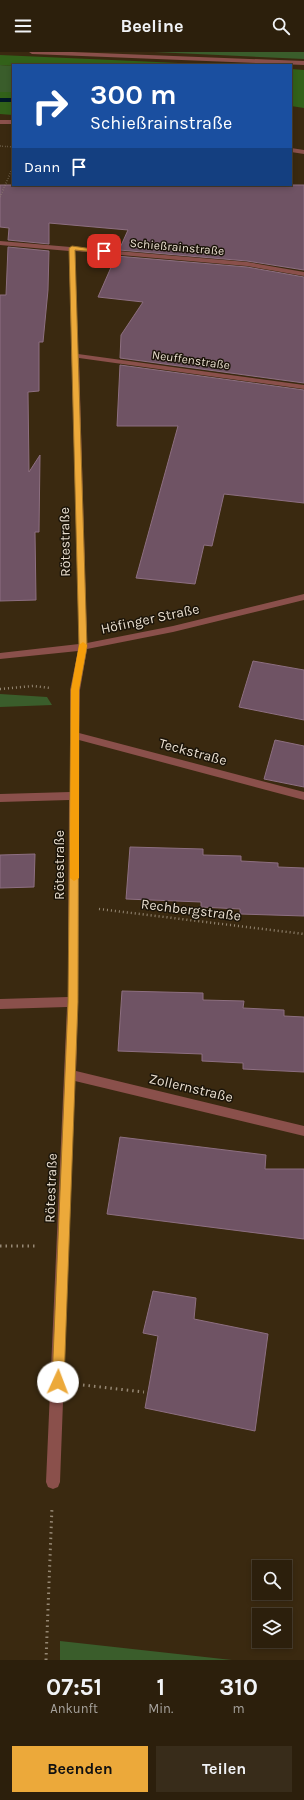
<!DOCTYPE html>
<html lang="de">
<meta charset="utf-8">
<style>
body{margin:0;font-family:Karla,sans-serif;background:#382c1a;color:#f1f3f6;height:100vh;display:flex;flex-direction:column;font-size:15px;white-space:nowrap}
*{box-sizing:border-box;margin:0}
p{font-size:13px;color:#a6a29d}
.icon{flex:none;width:22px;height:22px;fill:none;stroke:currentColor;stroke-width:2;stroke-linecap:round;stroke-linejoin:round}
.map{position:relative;height:1608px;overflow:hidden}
.sheet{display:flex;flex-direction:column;background:#2c1f0c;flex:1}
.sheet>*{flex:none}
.top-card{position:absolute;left:12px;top:12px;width:280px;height:122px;border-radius:0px;box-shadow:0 2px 6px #0003,0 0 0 1px #483d2d;background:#1a4fa0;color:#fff;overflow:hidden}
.fabs{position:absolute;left:252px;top:1508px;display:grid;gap:8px}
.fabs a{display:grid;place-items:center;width:40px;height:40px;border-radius:0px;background:#2c1f0c;box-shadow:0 2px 6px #0003,0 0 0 1px #483d2d;font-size:20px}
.pin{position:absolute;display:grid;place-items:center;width:34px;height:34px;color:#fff;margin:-17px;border-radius:8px;box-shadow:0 2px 6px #0006}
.me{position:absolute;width:44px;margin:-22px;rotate:2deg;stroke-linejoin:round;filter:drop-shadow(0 0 3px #0008)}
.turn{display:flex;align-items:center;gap:14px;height:84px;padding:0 12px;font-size:18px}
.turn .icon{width:52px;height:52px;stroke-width:2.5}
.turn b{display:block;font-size:28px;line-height:34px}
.then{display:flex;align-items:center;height:38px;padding:0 12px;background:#0003;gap:8px;font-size:15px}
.eta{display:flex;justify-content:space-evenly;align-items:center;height:68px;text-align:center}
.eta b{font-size:24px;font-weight:700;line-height:28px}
.primary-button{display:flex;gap:8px;margin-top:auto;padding:8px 12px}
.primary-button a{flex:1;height:46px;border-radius:0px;background:#eca93a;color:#111;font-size:16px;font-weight:700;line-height:46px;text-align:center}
.primary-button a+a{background:#382c1a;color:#f1f3f6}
header{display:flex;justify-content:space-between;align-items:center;height:52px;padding:0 12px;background:#2c1f0c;font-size:18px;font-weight:700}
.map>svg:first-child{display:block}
.green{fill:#3a5d2b}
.forest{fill:#326119}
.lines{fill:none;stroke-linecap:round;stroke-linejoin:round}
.stream{fill:#001726;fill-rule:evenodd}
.building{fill:#6f5364;stroke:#8d6f81}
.path-far2{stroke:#968874;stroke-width:1.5;stroke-dasharray:0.5 2;stroke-linecap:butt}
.path-far1{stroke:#968874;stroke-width:2.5;stroke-dasharray:1 3;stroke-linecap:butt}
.path{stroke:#968874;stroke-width:3;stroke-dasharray:1.5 4;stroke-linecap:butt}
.minor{fill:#8a504b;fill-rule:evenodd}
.route{fill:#eca93a;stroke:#996e26}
.slow{fill:#f59e0b}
.labels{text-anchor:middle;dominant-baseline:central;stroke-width:3;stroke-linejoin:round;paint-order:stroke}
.far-street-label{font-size:12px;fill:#e9decf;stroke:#1b1409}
.street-label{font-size:14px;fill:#e9decf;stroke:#1b1409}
</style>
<header><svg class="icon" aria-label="menu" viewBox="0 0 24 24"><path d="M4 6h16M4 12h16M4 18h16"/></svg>Beeline<svg class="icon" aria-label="search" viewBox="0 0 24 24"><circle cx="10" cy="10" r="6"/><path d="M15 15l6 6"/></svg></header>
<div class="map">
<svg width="304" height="1608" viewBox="0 0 304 1608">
<rect width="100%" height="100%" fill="#3a2910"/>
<g class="green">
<polygon points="154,0 304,0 304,7"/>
<polygon points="0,13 13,14 13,40 0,40"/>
<polygon points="0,642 47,645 52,653 0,655"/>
<polygon points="60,1589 232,1608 60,1608"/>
</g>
<g class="forest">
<polygon points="0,3 224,13 13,14 0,13"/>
<polygon points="291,17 304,18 304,56 291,54"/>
<polygon points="0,40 13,40 13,63 0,62"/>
</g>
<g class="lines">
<rect class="stream" x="0" y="46" width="13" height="4"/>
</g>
<g class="building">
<polygon points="0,133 304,133 304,218 247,209 119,198 128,178 49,171 49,192 8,188 9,176 0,175"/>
<polygon points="8,195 49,199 48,238 43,290 39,290 39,339 28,340 29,420 40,403 39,480 35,480 36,548 0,549 0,243 6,243"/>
<polygon points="116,204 247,215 304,225 304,331 120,306 121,283 143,250 98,245"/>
<polygon points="120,313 304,338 304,451 224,442 212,494 204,493 195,532 136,526 178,374 117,374"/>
<polygon points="253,609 304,618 304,668 239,655"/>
<polygon points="275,688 304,694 304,735 264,727"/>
<polygon points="130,795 203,797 203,803 241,804 241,809 278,811 278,815 304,816 304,864 240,862 240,857 201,855 201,850 126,847"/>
<polygon points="35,802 34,835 0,836 0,803"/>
<polygon points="122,939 203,941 203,948 244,949 243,956 284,958 284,964 304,965 304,1020 243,1017 243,1011 202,1009 202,1002 118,999"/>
<polygon points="120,1085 266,1103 265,1117 304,1117 304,1187 107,1162"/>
<polygon points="153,1239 196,1246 194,1267 268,1282 255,1379 145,1356 158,1284 143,1281"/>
</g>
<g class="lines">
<g class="path-far2">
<polyline points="0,94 13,95"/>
<polyline points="0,145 13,115"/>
</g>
<g class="path-far1">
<polyline points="0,637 33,634 51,636"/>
<polyline points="99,857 304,882"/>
</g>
<g class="path">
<polyline points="0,1194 37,1194"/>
<polyline points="83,1333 144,1340"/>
<polyline points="46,1608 52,1455"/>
</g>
<g class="minor">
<polygon points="29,0 72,0 304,9 304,13 32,2"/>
<rect x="0" y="68" width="13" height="4"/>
<polygon points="291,96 304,98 304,102 291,100"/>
<polygon points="0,189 247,210 304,220 304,224 247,214 75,199 78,302 304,333 304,337 79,306 87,591 173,574 304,542 304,548 173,580 87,597 80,638 79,681 304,740 304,748 79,688 78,950 76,1019 304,1074 304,1084 75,1029 60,1430 58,1435 53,1437 48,1435 46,1430 67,955 0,957 0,947 68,945 69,748 0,750 0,742 70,740 70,638 78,599 0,607 0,601 79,592 69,199 0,193"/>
</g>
</g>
<polygon class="route" points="72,194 107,199 104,201 75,198 87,595 79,638 78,950 64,1330 62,1334 58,1336 54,1334 52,1330 68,950 71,638 79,595 69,196"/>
<polygon class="slow" points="83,590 87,593 79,638 79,826 74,829 70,826 71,638 79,593"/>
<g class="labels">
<g class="far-street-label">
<text transform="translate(177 195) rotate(5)">Schießrainstraße</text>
<text transform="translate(191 308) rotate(8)">Neuffenstraße</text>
</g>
<g class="street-label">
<text transform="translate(65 490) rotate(-91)">Rötestraße</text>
<text transform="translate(150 567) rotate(-12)">Höfinger Straße</text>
<text transform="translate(193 700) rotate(15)">Teckstraße</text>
<text transform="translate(59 813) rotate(-90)">Rötestraße</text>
<text transform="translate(191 858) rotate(7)">Rechbergstraße</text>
<text transform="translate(191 1036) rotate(13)">Zollernstraße</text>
<text transform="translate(51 1136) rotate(-88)">Rötestraße</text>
</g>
</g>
</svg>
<div class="fabs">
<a><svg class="icon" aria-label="search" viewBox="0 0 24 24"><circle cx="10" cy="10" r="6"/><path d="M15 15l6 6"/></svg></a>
<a><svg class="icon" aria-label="layers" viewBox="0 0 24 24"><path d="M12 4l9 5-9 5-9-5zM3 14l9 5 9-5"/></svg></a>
</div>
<div class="pin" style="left:104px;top:199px;background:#d93025"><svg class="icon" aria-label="arrive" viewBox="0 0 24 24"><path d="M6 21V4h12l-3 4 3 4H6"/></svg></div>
<svg class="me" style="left:58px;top:1330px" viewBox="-20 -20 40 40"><circle r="19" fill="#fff"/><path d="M0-13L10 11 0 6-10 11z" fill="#eca93a"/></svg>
<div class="top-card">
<div class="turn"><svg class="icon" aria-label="right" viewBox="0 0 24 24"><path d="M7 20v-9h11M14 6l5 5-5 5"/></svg><div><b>300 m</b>Schießrainstraße</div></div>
<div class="then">Dann<svg class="icon" aria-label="arrive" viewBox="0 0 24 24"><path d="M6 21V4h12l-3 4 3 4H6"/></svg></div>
</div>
</div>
<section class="sheet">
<div class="eta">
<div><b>07:51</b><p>Ankunft</p></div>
<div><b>1</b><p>Min.</p></div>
<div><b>310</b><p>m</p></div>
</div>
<div class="primary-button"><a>Beenden</a><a>Teilen</a></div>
</section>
